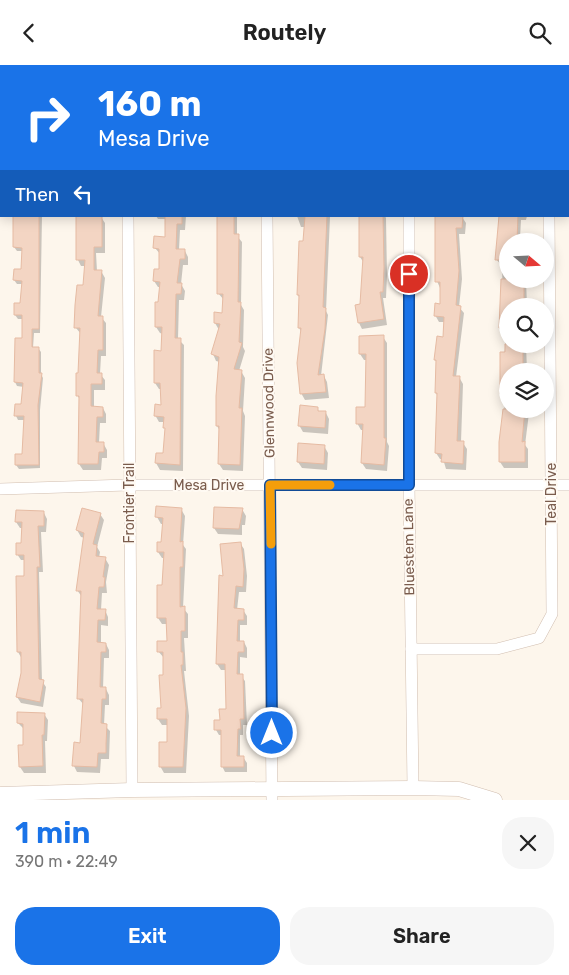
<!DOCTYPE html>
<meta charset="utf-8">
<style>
body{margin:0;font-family:Rubik,sans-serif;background:#f6f6f6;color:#222;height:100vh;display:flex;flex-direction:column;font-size:19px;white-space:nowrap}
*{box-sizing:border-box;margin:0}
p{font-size:16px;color:#767676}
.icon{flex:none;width:28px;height:28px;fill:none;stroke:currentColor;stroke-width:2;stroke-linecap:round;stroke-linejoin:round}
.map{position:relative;height:735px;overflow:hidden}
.sheet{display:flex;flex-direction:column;background:#fff;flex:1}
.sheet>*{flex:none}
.hud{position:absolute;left:0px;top:0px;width:570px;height:152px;box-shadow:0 2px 12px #0003;background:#1a73e8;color:#fff;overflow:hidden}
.needle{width:32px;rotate:109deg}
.fabs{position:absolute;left:499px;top:168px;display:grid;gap:10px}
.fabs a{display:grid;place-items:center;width:55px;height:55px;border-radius:50%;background:#fff;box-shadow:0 2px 12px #0003;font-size:25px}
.pin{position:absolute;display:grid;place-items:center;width:42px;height:42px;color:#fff;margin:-21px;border:2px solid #fff;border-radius:50%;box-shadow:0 1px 5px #0007}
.me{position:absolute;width:55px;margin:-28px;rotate:0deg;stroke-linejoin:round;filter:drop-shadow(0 0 4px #0008)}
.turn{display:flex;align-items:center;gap:18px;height:105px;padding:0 15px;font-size:22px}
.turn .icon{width:65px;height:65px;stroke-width:2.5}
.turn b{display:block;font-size:35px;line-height:42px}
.then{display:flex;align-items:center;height:48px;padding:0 15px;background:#0003;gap:10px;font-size:19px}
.round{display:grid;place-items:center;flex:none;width:52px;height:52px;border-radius:20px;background:#f6f6f6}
.summary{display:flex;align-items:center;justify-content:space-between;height:85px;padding:0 15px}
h1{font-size:30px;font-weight:600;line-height:38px;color:#1a73e8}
.cta{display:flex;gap:10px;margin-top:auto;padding:10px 15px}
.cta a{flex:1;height:58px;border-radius:20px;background:#1a73e8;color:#fff;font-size:20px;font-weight:600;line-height:58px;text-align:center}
.cta a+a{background:#f6f6f6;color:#222}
header{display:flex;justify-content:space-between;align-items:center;height:65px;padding:0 15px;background:#fff;font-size:22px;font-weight:600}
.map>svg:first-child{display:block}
.shadow{fill:#0003}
.building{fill:#f3d5c3;stroke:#e6bba3}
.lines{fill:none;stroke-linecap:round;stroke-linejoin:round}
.minor-casing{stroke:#d1beb0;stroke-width:12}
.tertiary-casing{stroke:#d1beb0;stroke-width:15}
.minor{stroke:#fff;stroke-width:11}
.tertiary{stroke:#fff;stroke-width:14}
.route-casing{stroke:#114b97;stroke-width:12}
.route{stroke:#1a73e8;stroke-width:9}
.slow{stroke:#f59e0b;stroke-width:9}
.labels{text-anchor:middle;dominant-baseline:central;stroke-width:4;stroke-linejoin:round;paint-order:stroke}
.street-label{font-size:14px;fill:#7a5c4d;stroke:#fffaf3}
</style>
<header><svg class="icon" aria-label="back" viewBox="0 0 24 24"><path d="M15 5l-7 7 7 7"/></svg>Routely<svg class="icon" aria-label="search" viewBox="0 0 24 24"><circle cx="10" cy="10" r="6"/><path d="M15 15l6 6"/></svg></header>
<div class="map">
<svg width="569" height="735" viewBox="0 0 569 735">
<rect width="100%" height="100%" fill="#fdf6ec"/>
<g class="shadow">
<rect x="93" y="0" width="10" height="1"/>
<rect x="154" y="0" width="24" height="1"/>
<rect x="357" y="0" width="20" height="1"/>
<rect x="442" y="0" width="17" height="1"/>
<rect x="498" y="0" width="27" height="1"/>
<polygon points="21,151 42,151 40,268 34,268 33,283 38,283 41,287 41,309 43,313 40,345 40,403 19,404 16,400 23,390 25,355 18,355 16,351 22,341 24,322 17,321 15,317 17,275 23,275 23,254 18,254 15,250 21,240 23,219 17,219 14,215 22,206 23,186 17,186 14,182"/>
<polygon points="78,151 101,152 105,158 105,188 96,188 97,206 101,206 105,213 101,252 106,258 106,291 101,291 100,309 105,315 105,325 94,325 94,342 103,343 106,349 106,358 100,358 99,378 103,378 107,385 107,393 102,393 101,405 83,405 79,399 81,336 77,330 81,269 76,263 85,222 86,201 81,201 78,195"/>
<polygon points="156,151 186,151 185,165 180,165 179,185 185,186 188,192 188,200 183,200 181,219 185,226 184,235 179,235 178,274 184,280 183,406 160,405 156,398 164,390 166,366 165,357 159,357 155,350 163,341 162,324 159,324 155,318 163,287 163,269 160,268 156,262 161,222 158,222 154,216 160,205 161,190 155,183 166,173 167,154 158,154"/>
<polygon points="218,151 237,151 237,171 242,177 241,240 244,245 243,282 245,286 239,306 241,306 245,313 243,346 245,351 243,406 223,405 219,399 220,366 217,361 220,297 216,296 213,289 219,265 215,258 223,249 224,235 218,228"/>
<polygon points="297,151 330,152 326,246 328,250 321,311 324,311 327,317 329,333 305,335 301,328 302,268 299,263 300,234 298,230 305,162 301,162"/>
<polygon points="360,151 385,151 386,153 387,210 386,233 383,233 387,260 362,264 359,258 364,198 360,192"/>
<polygon points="443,151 462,152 466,158 465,169 459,169 462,214 459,242 464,248 456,312 459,312 463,319 461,377 463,378 467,384 466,405 446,404 443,394 440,394 436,388 438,332 436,328 438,299 435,295 444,274 445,257 439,257 435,250 441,240 440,223 437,216"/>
<polygon points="499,151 527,151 526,155 521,155 520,173 525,176 508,176 508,214 526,214 527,241 508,241 508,279 526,279 527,306 508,306 508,344 526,344 529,348 525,380 528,384 528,403 504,403 500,397 505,336 501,329 506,270 500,263 503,239 502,201 496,194"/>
<polygon points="383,272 387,278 387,377 389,381 387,406 366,404 362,398 364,365 361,365 357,358 366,343 367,295 364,295 360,289"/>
<polygon points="317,343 319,347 326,348 329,354 328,369 303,367 299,360"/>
<polygon points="324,381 328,388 327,405 302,403 298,397"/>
<polygon points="181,444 185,451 183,480 186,484 183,543 188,549 188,573 184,573 186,606 184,606 189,651 186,708 164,708 160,701 168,678 168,660 162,660 158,654 162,644 164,593 158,586 168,577 168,559 162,559 158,553 165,493 162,493 158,487 162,478 164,459 161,459 157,452"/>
<polygon points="242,444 246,451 245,460 242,460 242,470 218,469 214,463"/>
<polygon points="44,448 47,454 46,467 41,467 43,507 39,507 42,616 46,622 43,642 21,638 17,632 22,608 22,594 18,587 25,495 21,495 17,489 22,480 23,463 20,463 16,457"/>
<polygon points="100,449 104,455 97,482 100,487 99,493 105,493 109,500 106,517 107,528 102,528 101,545 105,545 108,552 108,561 101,560 101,579 106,579 109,585 109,593 104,593 103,624 106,624 109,630 109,640 105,640 104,660 110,666 109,694 101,694 100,708 77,707 74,701 75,679 81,679 84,640 78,633 82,532 77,525 85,473 81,472 77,465"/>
<polygon points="240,478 244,484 247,511 246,527 239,527 237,545 243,545 247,551 247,560 240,560 240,577 244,577 247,583 247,593 240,592 240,610 245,616 247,660 243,660 243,670 240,670 240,692 243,692 247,698 247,707 225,707 222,701 222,670 219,670 216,665 227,645 226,605 221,605 217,599 225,512"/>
<polygon points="44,649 48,655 47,676 45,676 46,708 24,708 20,702 24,681 25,665 18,658"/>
</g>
<g class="building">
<polygon points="13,151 39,151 39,264 32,264 32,282 39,282 39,308 42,308 38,340 39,400 15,400 15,389 22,389 24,351 14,351 15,339 21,339 23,318 14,317 15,273 22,273 22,250 14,250 14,238 20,238 22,216 13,215 14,204 21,204 22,183 13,182"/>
<polygon points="76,151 102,151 102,182 94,182 94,205 102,205 98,251 103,251 103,285 98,285 97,308 102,308 102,319 91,319 91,341 103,342 103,352 97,352 96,377 104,377 104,387 99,387 98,399 78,399 79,331 76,331 76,308 78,308 80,263 74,263 75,240 77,220 83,220 85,195 76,195"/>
<polygon points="165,151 182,151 182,159 177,159 176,184 185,184 185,194 180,194 177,218 182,218 181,229 176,229 175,273 181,273 180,400 155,398 156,388 163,388 165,363 163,363 164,352 154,351 155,339 161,340 160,318 154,318 154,285 161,286 162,262 155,262 155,237 158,237 160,217 153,216 154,204 159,204 159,184 153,183 154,171 165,172"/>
<polygon points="217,151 234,151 234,169 239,169 238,237 241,237 239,277 242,278 234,304 242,305 239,343 242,343 240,400 218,399 219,361 216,361 216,331 219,292 211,289 220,259 214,258 214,247 222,248 223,229 217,229"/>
<polygon points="305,151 327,151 323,242 326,243 325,264 318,310 324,309 326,327 300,329 297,298 301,263 298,263 299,230 297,230 299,176 303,176"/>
<polygon points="359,151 383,151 384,203 383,227 380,227 384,254 358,258 355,240 360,239 363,192 359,192"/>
<polygon points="435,151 463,151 462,163 456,163 459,206 456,240 461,241 453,311 460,311 457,376 464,376 463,399 441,397 442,389 435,388 437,328 435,328 436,295 434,295 437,271 443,272 444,252 434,251 435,238 440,239 440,217 435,217"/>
<polygon points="499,151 518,151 517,176 508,176 508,195 495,195"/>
<polygon points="501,214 524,214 524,241 508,241 508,264 499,263"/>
<polygon points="384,270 384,373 386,373 384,400 361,398 363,359 356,359 356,342 365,342 366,289 359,289 359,271"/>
<polygon points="505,279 523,279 523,306 508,306 508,330 500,329 500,287 505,287"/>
<polygon points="300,340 318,342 318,346 326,346 325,363 298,361"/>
<polygon points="503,344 525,344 522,377 525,376 525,397 499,397 499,377"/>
<polygon points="298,378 325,380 324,399 297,397"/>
<polygon points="156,441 182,443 180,477 183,476 183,502 180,502 180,542 185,541 185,566 181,566 181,587 183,587 183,600 181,600 186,643 183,702 159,702 159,677 167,677 167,654 157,654 157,643 161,643 159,610 163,610 163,587 157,587 157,576 167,576 166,553 157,553 157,520 162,520 164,487 157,487 157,477 161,477 163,453 155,452"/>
<polygon points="214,442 243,443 239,464 213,463"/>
<polygon points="82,443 101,448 93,479 97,480 96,491 106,492 103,512 105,512 104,522 99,522 97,544 106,544 105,555 98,555 97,577 106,578 106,587 101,587 100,622 106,622 106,634 102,634 101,658 107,659 106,679 106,688 98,688 97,702 72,701 74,677 80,678 83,634 77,634 81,526 76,526 84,468 76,465"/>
<polygon points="16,445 44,446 44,461 38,461 40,502 37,502 39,614 44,615 40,637 16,632 21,608 21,587 17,587 16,511 24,511 24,490 16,490 16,478 21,478 22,457 15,457"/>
<polygon points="241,477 244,504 243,522 236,521 234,543 244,544 244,555 238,555 237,576 244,576 244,587 238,587 237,609 243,609 244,654 240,654 241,664 238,664 237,691 244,691 244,702 221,702 221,665 214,665 214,655 220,655 219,644 226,644 225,599 216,599 219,510 223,511 220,479"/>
<polygon points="17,647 45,648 44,670 42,670 43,701 19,702 18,680 23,680 23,659 17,658"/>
</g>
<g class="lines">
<g class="minor-casing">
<g id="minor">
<polyline points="127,0 127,1"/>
<polyline points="266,0 266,1"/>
<polyline points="548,0 548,1"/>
<polyline points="409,1 409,0"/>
<polyline points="128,151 132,725"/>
<polyline points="267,151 272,735"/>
<polyline points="409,151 409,420 413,723"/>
<polyline points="0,424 128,420 569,420"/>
<polyline points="411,584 497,584 539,573 552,549 549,151"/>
</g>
</g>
<g class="tertiary-casing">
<polyline id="tertiary" points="0,729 132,725 413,723 459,724 495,735"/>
</g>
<use href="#minor" class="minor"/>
<use href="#tertiary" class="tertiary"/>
</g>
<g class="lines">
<g class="route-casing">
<polyline id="route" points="272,668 270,420 409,420 409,209"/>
</g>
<use href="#route" class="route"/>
<polyline class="slow" points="271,479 270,420 330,420"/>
</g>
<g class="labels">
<g class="street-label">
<text transform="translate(269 338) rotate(-91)">Glennwood Drive</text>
<text x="209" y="420">Mesa Drive</text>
<text transform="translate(551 429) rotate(-90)">Teal Drive</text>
<text transform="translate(129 438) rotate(-90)">Frontier Trail</text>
<text transform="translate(409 482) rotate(-91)">Bluestem Lane</text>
</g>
</g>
</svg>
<div class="fabs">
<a><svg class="needle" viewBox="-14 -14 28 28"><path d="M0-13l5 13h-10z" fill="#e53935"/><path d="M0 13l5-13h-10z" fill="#767676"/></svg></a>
<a><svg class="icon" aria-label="search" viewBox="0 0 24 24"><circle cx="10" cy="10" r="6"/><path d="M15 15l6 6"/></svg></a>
<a><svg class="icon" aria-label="layers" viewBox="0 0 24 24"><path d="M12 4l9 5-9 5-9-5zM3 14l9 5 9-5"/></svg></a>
</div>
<div class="pin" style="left:409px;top:209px;background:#d93025"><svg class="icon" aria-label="arrive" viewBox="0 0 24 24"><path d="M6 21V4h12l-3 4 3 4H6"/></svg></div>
<svg class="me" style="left:272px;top:668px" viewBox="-20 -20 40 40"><circle r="17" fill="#1a73e8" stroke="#fff" stroke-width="3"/><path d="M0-11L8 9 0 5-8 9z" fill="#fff"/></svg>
<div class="hud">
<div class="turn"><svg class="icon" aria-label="right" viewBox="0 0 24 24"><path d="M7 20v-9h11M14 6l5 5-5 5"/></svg><div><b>160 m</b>Mesa Drive</div></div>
<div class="then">Then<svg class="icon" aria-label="left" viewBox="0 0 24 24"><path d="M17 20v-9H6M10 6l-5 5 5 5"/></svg></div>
</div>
</div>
<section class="sheet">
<div class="summary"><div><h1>1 min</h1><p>390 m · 22:49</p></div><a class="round"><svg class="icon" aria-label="close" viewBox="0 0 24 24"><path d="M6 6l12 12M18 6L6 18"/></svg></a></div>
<div class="cta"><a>Exit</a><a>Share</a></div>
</section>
